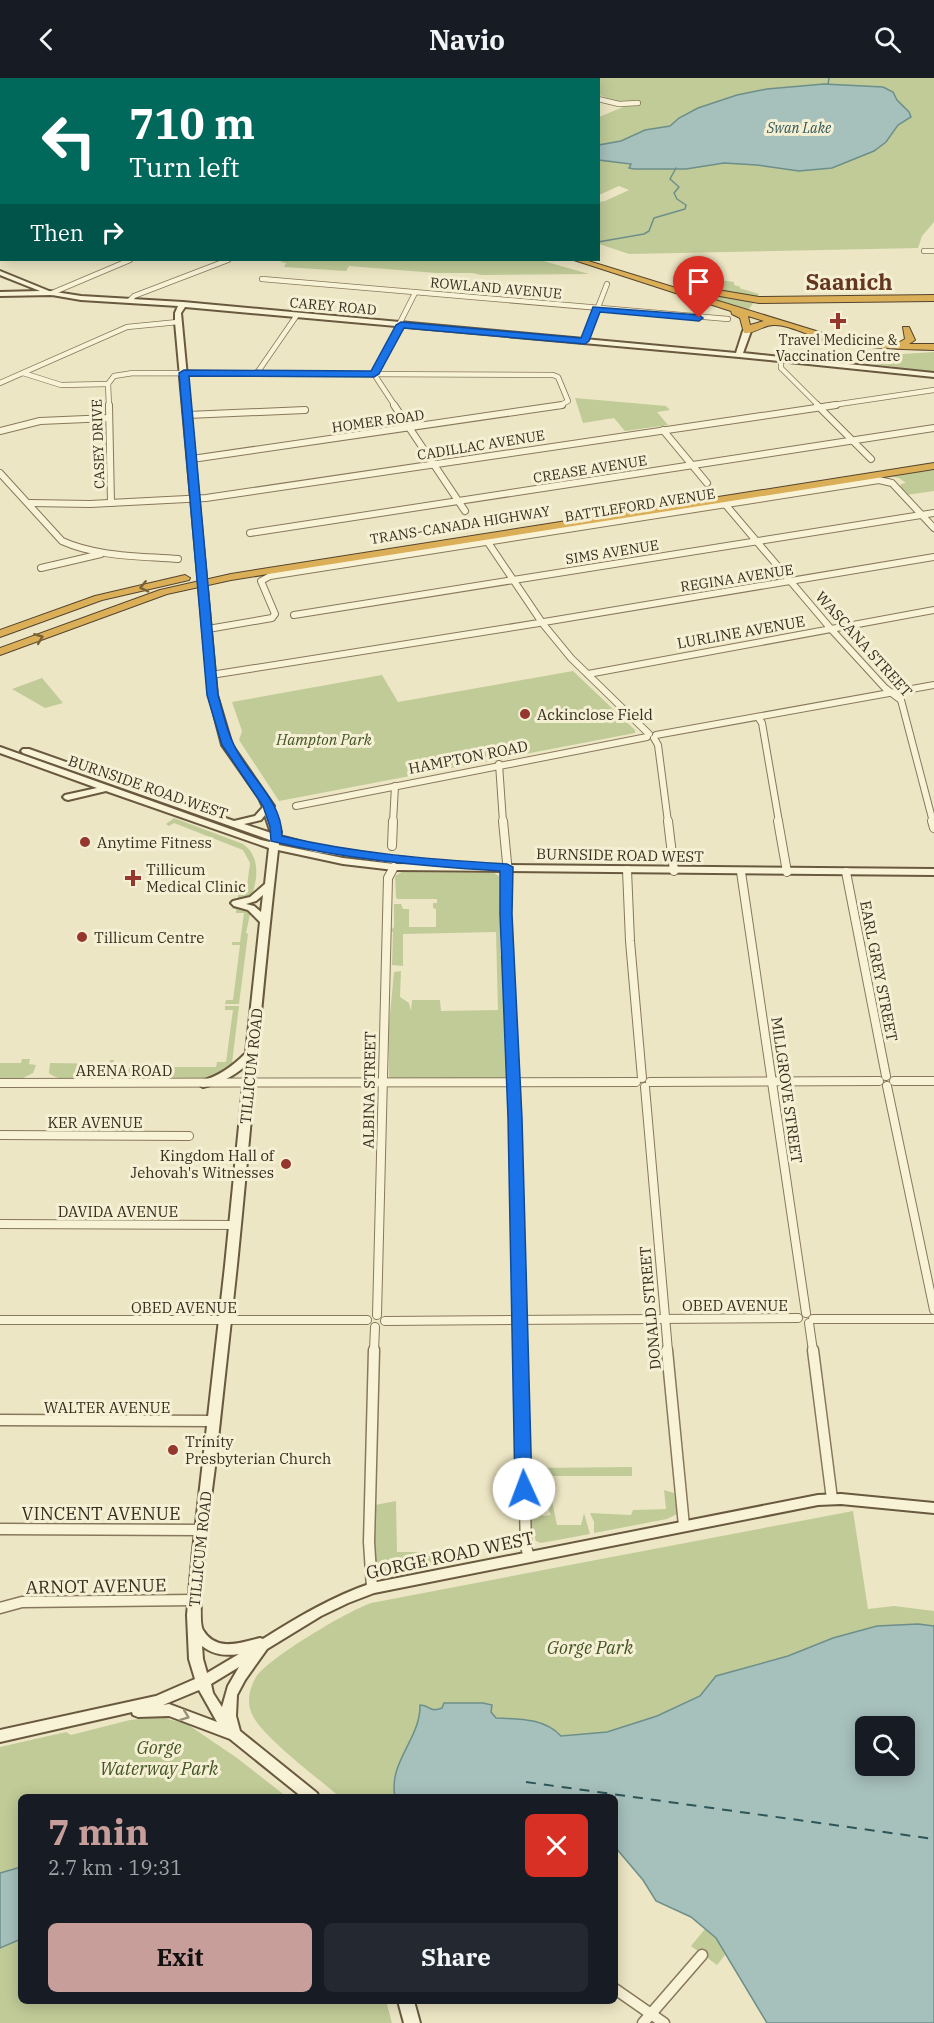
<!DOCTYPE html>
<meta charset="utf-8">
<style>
body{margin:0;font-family:"IBM Plex Serif",serif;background:#242831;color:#f1f3f6;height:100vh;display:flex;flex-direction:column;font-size:22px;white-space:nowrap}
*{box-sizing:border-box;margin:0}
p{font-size:20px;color:#9ea1a6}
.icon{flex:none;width:33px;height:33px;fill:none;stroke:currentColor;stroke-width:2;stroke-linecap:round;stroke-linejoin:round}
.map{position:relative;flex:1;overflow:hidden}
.details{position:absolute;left:18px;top:1716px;width:600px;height:210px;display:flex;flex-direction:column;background:#171b24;border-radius:9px;box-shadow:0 3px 15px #0003}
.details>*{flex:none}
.hud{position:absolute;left:0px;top:0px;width:600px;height:183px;box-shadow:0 3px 15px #0003;background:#00695c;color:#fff;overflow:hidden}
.buttons{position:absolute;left:855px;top:1638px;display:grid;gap:12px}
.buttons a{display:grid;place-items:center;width:60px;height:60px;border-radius:9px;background:#171b24;box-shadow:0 3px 15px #0003;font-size:30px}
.pin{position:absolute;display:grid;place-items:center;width:51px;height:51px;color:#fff;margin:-62px -26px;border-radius:50% 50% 50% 0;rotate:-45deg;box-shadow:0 0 6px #0007}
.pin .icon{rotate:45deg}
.me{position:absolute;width:66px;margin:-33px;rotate:358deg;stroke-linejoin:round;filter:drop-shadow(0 0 4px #0008)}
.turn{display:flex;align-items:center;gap:21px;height:126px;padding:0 30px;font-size:27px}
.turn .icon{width:78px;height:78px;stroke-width:2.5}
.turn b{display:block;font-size:42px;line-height:51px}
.then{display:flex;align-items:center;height:57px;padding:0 30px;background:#0003;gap:12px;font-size:22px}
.round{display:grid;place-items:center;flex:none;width:63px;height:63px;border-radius:9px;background:#242831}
.summary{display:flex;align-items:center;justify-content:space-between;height:102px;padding:0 30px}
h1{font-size:36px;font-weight:700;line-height:45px;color:#c89e9b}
.action{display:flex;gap:12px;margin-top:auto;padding:12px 30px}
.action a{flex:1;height:69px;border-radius:9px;background:#c89e9b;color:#111;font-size:24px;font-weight:700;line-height:69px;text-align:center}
.action a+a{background:#242831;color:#f1f3f6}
header{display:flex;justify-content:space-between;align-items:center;height:78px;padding:0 30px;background:#171b24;font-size:27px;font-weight:700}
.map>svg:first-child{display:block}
.green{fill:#c0cb98}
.water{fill:#a6c0bc;stroke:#6d8f8a;stroke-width:1.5;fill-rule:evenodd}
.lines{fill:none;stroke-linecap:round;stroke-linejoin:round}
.stream{stroke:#6d8f8a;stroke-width:1.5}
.ferry{stroke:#2e5557;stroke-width:2;stroke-dasharray:10 8;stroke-linecap:butt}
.street-far3-casing{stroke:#88785b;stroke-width:6}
.street-far2-casing{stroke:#88785b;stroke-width:8}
.street-far1-casing{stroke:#88785b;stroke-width:10}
.street-casing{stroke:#88785b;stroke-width:13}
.secondary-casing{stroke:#69593e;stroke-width:4}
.primary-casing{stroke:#55452f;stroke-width:3}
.highway-casing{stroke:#55452f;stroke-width:2}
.street-far3{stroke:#f8f2d7;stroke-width:4.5}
.street-far2{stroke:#f8f2d7;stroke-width:6}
.street-far1{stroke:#f8f2d7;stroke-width:8}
.street{stroke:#f8f2d7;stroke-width:10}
.secondary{fill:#f8f2d7;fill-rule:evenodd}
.primary{fill:#efdf9d;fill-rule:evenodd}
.highway{fill:#dbaf57;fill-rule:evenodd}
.oneway{stroke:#796235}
.oneway2{stroke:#98907b}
.route{fill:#1a73e8;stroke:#114b97;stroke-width:1.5}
.poi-dot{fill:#95372c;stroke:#f5efd4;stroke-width:2}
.labels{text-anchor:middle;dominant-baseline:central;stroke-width:6;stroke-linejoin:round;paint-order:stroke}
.far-water-label{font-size:14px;font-style:italic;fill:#2e5557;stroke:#f5efd4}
.far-street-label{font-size:14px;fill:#382e1f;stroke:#f5efd4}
.far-poi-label{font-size:14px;fill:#382e1f;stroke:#f5efd4}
.street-label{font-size:15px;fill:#382e1f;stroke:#f5efd4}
.poi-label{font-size:15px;fill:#382e1f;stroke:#f5efd4;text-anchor:start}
.park-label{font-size:15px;font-style:italic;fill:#435426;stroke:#f5efd4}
.near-street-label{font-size:18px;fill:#382e1f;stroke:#f5efd4}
.near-park-label{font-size:18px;font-style:italic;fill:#435426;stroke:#f5efd4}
.far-town-label{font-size:22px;font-weight:bold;fill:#64351f;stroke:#f5efd4}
</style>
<header><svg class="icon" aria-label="back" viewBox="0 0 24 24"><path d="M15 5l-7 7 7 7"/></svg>Navio<svg class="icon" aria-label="search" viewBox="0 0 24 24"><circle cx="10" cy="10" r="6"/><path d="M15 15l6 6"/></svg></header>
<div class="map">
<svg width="934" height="1945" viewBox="0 0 934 1945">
<rect width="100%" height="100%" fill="#ede6c4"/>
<g class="green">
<polygon points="569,0 934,0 934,144 922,158 918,170 629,176 599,166 599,124 605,123 629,112 619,108 599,117 599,39 628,27 599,17 598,2"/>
<polygon points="287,182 540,182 589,196 481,197 472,195 436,195 349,188 346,193 284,189 286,185 280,184"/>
<polygon points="686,194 689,198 734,204 734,207 741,209 739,210 759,216 757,219 712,212 673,200"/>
<polygon points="679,208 718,218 755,223 748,232 676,210"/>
<polygon points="860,271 903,276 934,274 934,294 873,286 890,279 872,285 858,284 864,281 854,276"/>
<polygon points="575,320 666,328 670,332 657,334 668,347 625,353 614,340 583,345"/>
<polygon points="934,392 934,413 906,417 900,410 901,406 906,405 899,400 888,398"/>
<polygon points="573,593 635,652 635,655 279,723 239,662 242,653 232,624 382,597 398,624"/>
<polygon points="42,600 63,625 45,630 12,611"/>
<path d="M174,740L243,766C260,778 258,799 252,817L238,822V816H246L250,785L243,772L174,745L169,748L166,746Z"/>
<polygon points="402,794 494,795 499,798 500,836 503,840 502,854 500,856 500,877 505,885 508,999 499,1002 392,1001 389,999 389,947 394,894 401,893 400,919 409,925 411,933 412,922 440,922 441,933 498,932 496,854 403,856 403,888 392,887 393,854 390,853 394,849 394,826 401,826 403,831 409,831 409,849 436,849 436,831 433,830 433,825 437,825 437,821 397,821 396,819 395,798"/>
<polygon points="239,829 250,836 246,855 248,856 239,926 225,926 226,922 233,922 240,867 232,867 232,864 240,864 244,835 236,835 236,831 230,831"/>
<path d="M225,928H239L232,985C226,994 216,998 205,1000L136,999L128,996L130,984H136V989H216L217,984H226L233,932H225Z"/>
<polygon points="22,981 30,981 29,986 36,987 33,995 21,1001 0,1001 0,985 21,985"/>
<path d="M110,982H114L113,997C104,1005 58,1005 49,995L50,985L109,986Z"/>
<polygon points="632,1389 632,1398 543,1398 541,1406 535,1404 534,1390"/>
<polygon points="664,1412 674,1415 677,1436 667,1441 594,1455 594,1444 590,1435 631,1437 633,1432 666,1431"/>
<polygon points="537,1415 543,1415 543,1438 551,1437 549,1433 552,1423 557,1447 581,1447 584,1435 590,1456 541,1465 536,1463 534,1457 531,1457 530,1421"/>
<polygon points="396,1423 397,1474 444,1474 443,1485 391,1496 380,1494 375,1482 375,1427"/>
<path d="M853,1433L868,1531L894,1528L934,1533V1548L918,1546L877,1548L833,1560L788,1578L716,1598L700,1618L657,1638L607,1654L561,1658C544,1640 519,1641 496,1640L483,1625H444L442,1630L429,1632L423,1627H420C421,1660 388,1684 395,1719H340C320,1702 263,1659 253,1638C246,1626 249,1611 256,1599C270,1579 346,1534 371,1525Z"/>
<polygon points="160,1639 187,1646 237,1680 287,1719 21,1719 21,1789 0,1795 0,1669 66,1654 71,1657 130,1642"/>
<polygon points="705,1851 716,1860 725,1877 717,1887 691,1868"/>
<polygon points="21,1861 21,1923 386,1923 392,1945 0,1945 0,1870"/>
</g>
<g class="water">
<polygon points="824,6 883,9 893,14 897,22 909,34 911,39 898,47 886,64 874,73 832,90 799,93 757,87 724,85 686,91 634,91 629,90 631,86 599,82 599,67 621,63 645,52 670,48 679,40 698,30 737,17 767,11"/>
<path d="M918,1546L934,1548V1945H767L716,1860L691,1839L656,1823L643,1802L615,1769V1719H395C388,1684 421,1660 420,1627C431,1627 428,1635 442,1630L444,1625H483L492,1627L491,1634L496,1640C520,1641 544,1640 561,1658L607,1654L657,1638L700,1618L716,1598L788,1578L833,1560L877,1548ZM866,1648H904V1688H866Z"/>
<polygon points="21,1789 21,1861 0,1870 0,1795"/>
</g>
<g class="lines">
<g class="stream">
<polyline points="828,6 829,0"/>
<polyline points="598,164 644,156 649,153 654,140 685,131 686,127 677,121 674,115 679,109 670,101 676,90"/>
</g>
<polyline class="ferry" points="526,1704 934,1761"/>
<g class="street-far3-casing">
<g id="street-far3">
<polyline points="243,0 249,2"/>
<polyline points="387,0 391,2"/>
<polyline points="491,2 494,0"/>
<polyline points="598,21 619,26 638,25"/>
<polyline points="924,173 934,173"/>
<polyline points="262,201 728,241"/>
<polyline points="52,215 130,182"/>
<polyline points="130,222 134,218 228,182"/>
<polyline points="585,263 607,206"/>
<polyline points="781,282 781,290 819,328"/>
<polyline points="23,295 61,307 108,306"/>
<polyline points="257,295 297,237"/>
<polyline points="0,305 127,249 178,244"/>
<polyline points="108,306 114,298 133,295 553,297 558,299 568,323 559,328"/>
<polyline points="108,306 109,328"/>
<polyline points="395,328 374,296 415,215"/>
<polyline points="826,328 934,312"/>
</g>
</g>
<g class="street-far2-casing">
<g id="street-far2">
<polyline points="109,327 111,425"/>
<polyline points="394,327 465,433"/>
<polyline points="817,327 871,381"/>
<polyline points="188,337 305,332"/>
<polyline points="663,352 707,405"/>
<polyline points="0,353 40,343 109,340"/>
<polyline points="192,381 562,327"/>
<path d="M0,395L62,463C97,479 140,478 178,481"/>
<polyline points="30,425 90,426 206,420 836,327"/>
<polyline points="725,426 831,551 885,610 901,622 933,744"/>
<polyline points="250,455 934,350"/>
<polyline points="487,463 541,543"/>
<polyline points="41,490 101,476"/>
<polyline points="294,537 934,435"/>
<polyline points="544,544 934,479"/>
<polyline points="543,546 571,580 649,656"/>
<polyline points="208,551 272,540 275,536 261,503 270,498 879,402 892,405 934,450"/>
<polyline points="588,596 934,532"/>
<polyline points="211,597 539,545"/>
<polyline points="758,639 762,645 779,744"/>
<polyline points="656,657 934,607"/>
<polyline points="654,660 658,667 668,744"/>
<polyline points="499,686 503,744"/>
<polyline points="296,728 647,659"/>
<polyline points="393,744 395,708"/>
</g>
</g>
<g class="street-far1-casing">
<g id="street-far1">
<polyline points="503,743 508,795 506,836 515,1040 521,1273"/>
<polyline points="668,743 674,793"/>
<polyline points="778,743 787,794"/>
<polyline points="932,743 934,750"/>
<polyline points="392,768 393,743"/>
<polyline points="627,792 630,863 642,1000"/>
<polyline points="741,794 806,1235"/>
<polyline points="846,794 886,998"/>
<polyline points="894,1003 934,1003"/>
<polyline points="650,1004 879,1003"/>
<polyline points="0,1005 636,1004"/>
<polyline points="887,1008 934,1232"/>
<polyline points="645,1009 668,1273"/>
<polyline points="0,1057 189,1058"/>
<polyline points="0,1146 235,1147"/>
<polyline points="377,1237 388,800 394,789"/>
<polyline points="813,1241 934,1241"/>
<polyline points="0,1242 367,1242"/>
<polyline points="385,1243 798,1240"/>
<polyline points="809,1245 813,1273"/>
<polyline points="374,1273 375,1249"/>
</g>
</g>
<g class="street-casing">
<g id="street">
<polyline points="521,1272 526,1469 529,1479"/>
<polyline points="667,1272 684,1448"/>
<polyline points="813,1272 832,1421"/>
<polyline points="0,1342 214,1343"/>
<polyline points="0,1451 201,1452"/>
<polyline points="372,1510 369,1464 374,1272"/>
<polyline points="0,1530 22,1524 194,1522"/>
<polyline points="615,1911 664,1945"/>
<polyline points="643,1945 702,1877"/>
</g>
</g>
<g class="secondary-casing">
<g id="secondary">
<polygon points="291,0 299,0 288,2"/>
<polygon points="303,0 311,0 301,2"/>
<path d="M0,193L49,213L81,218L183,224L736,275L743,253L747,251L751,253L743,275L934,295V299L739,279L185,229L181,235L217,617L232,667L274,728L272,730L281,754L280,758L317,768L392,779L397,782L392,785L316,774L279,764V767L343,780L394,786L934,791V797L394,792L343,786L278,772C262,909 251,1048 237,1187C230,1254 222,1322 215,1389C212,1412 195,1540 203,1552C216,1574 240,1565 260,1560L263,1561C298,1539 333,1518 372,1505L818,1417L841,1416L934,1425V1435L841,1426L818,1427L374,1515L348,1525L321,1538L267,1571L245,1602L237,1617L236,1638L240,1653L317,1715L319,1719H302L230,1661L169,1638L138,1639L133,1637L132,1634L0,1664V1652L156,1618L195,1601L189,1581L187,1537L193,1472L225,1188L245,988C232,1000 219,1005 203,1009L198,1006L199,1004C219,998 232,989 246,975L260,844L248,832L234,828L231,825L233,823L250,819L265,806L269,770L106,713L68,722L65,721L63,719L65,717L97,710L0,675V669L261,762L270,764V762L23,675L21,673L23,671H29L234,743L255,738L263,729L259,720L222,667L209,617L175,244V235L178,228L81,222L52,217L0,218V214L40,213L0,197ZM265,737L271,755L244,746L261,742ZM263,817L261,834L254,828L246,826L256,823ZM202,1568C214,1577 225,1578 239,1576L207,1595L203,1581ZM239,1589L228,1608L222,1629L213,1615L211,1606ZM199,1612L217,1644L169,1626L163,1627Z"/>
<polygon points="398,1923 414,1923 420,1945 404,1945"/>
</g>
</g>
<g class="primary-casing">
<polygon id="primary" points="0,114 2,114 0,119"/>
</g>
<g class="highway-casing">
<g id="highway">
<polygon points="11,0 20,0 21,2 12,2"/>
<polygon points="32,0 42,0 43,2 33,2"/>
<polygon points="53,0 64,0 65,2 54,2"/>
<polygon points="71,0 82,0 83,2 72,2"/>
<path d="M574,182H585L829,257L878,265L896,266L905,261L903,249H909L915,262L909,266H934V272C898,271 863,270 827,263C812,259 788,246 774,247C763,247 754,256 744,255L740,240L732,236L731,233ZM748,238L764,243L750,247Z"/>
<polygon points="700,209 759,219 934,217 934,223 759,225 697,214 696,212"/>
<polygon points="934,385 934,391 231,502 167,516 0,577 0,570 160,512 231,496"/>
<polygon points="185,497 190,500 189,502 102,522 0,559 0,552 95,518"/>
</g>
</g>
<use href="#street-far3" class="street-far3"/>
<use href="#street-far2" class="street-far2"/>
<use href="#street-far1" class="street-far1"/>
<use href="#street" class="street"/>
<use href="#secondary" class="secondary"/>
<use href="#primary" class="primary"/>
<use href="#highway" class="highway"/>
</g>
<defs><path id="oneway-chevron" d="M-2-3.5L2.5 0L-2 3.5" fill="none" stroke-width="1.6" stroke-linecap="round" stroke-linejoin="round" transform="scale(1.5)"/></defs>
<g class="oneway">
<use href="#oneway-chevron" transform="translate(144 509) rotate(167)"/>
<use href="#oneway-chevron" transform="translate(39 560) rotate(-21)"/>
</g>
<use class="oneway2" href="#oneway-chevron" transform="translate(185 1638) rotate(21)"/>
<path class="route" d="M593,229L699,237L703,240L699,243L600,234L589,263L585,266L404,250L379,296L374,299L189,298L218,617C223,633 226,652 234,667C248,698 282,722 282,758C359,776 428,781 507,786L513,789L512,836L522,1040L532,1411L529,1416L524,1418L518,1416L515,1411L508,1040L500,836V793C422,788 348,782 271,763L270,749L263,728L222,667L207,617L179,295L184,292L371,293L396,247L401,244L581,260Z"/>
<g class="poi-dot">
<path d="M835 234h6v6h6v6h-6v6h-6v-6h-6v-6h6z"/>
<circle cx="525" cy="636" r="6"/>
<circle cx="85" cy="764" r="6"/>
<path d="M130 791h6v6h6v6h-6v6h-6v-6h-6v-6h6z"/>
<circle cx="82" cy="859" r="6"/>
<circle cx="286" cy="1086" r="6"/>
<circle cx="173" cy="1372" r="6"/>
</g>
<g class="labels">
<g class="far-water-label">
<text x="799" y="50">Swan Lake</text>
</g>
<g class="far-street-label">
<text transform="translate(496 210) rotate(5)">ROWLAND AVENUE</text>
<text transform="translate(333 228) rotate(5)">CAREY ROAD</text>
<text transform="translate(378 343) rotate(-8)">HOMER ROAD</text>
<text transform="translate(98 366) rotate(-92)">CASEY DRIVE</text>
<text transform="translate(481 367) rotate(-9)">CADILLAC AVENUE</text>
<text transform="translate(590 391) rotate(-9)">CREASE AVENUE</text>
<text transform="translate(640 427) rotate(-9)">BATTLEFORD AVENUE</text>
<text transform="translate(460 447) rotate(-9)">TRANS-CANADA HIGHWAY</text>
<text transform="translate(612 474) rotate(-9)">SIMS AVENUE</text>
<text transform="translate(737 500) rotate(-9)">REGINA AVENUE</text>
</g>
<g class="far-poi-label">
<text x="838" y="262">Travel Medicine &amp;<tspan x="838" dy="16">Vaccination Centre</tspan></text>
</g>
<g class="street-label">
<text transform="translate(741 554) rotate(-10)">LURLINE AVENUE</text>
<text transform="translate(864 566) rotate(48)">WASCANA STREET</text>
<text transform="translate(468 679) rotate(-11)">HAMPTON ROAD</text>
<text transform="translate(148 709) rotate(19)">BURNSIDE ROAD WEST</text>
<text transform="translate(620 777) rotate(1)">BURNSIDE ROAD WEST</text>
<text transform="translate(879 893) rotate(79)">EARL GREY STREET</text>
<text transform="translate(251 988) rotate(-84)">TILLICUM ROAD</text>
<text x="124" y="992">ARENA ROAD</text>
<text transform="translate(369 1012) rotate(-89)">ALBINA STREET</text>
<text transform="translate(787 1012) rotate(82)">MILLGROVE STREET</text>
<text x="95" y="1044">KER AVENUE</text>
<text x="118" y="1133">DAVIDA AVENUE</text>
<text x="735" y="1227">OBED AVENUE</text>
<text x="184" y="1229">OBED AVENUE</text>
<text transform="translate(650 1230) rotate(-95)">DONALD STREET</text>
<text x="107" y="1329">WALTER AVENUE</text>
<text transform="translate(200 1471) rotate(-84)">TILLICUM ROAD</text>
</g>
<g class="poi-label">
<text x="537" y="636">Ackinclose Field</text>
<text x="97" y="764">Anytime Fitness</text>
<text x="146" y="791">Tillicum<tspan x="146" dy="17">Medical Clinic</tspan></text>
<text x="94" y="859">Tillicum Centre</text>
<text x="274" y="1077" text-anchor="end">Kingdom Hall of<tspan x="274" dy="17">Jehovah's Witnesses</tspan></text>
<text x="185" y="1363">Trinity<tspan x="185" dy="17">Presbyterian Church</tspan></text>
</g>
<g class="park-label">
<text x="324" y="661">Hampton Park</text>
</g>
<g class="near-street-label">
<text x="101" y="1435">VINCENT AVENUE</text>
<text transform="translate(450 1477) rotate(-12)">GORGE ROAD WEST</text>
<text transform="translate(96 1508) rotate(-1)">ARNOT AVENUE</text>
</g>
<g class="near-park-label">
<text x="590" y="1569">Gorge Park</text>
<text x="159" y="1669">Gorge<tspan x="159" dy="21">Waterway Park</tspan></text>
</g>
<g class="far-town-label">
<text x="849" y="203">Saanich</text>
</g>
</g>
</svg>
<div class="buttons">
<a><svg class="icon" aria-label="search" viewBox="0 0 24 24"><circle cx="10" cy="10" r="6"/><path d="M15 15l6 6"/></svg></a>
</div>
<div class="pin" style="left:699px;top:240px;background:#d93025"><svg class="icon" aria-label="arrive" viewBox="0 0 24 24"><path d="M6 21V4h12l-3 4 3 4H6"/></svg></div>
<svg class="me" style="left:524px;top:1411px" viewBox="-20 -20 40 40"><circle r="19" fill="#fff"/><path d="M0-13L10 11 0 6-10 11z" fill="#1a73e8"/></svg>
<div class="hud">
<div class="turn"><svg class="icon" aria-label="left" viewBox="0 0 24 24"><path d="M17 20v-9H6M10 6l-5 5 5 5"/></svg><div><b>710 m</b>Turn left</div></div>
<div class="then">Then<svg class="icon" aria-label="right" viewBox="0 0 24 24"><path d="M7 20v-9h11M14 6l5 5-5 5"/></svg></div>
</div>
<section class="details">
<div class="summary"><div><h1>7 min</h1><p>2.7 km · 19:31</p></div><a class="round" style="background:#d93025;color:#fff"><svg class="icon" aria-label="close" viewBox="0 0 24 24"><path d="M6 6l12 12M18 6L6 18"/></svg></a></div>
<div class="action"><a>Exit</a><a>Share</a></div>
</section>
</div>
